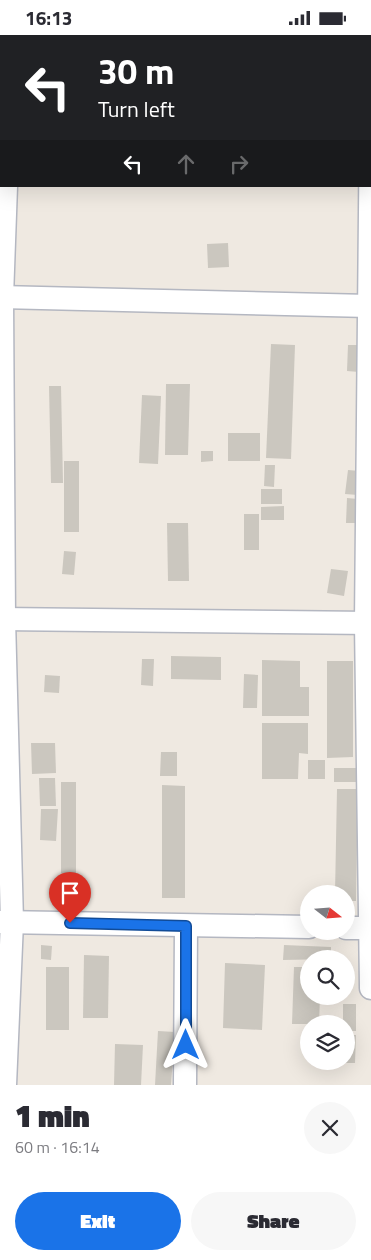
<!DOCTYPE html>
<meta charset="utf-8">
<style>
body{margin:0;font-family:"Titillium Web",sans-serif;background:#f7f7f7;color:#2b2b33;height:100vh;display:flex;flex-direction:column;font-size:19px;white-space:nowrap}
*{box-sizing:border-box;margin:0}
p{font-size:16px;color:#7c7c81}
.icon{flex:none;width:28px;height:28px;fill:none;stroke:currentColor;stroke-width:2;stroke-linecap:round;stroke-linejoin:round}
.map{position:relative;height:1050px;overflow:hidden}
.side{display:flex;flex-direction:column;background:#fff;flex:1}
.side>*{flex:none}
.hud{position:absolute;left:0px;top:0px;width:371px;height:152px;box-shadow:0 5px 20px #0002;background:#202124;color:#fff;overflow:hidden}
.needle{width:32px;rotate:107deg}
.fabs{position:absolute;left:300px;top:850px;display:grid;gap:10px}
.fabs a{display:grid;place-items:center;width:55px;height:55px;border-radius:50%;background:#fff;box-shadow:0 5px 20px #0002;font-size:25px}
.pin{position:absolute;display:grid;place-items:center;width:42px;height:42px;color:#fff;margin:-51px -21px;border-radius:50% 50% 50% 0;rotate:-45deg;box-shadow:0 0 5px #0007}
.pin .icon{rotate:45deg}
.me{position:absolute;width:55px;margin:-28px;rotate:0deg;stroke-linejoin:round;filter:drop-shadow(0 0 4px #0008)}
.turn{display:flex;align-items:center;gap:18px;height:105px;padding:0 15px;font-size:22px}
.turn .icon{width:65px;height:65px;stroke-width:2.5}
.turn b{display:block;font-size:35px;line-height:42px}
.lanes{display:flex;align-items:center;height:48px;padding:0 15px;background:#0003;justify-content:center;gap:25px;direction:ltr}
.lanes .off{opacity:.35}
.round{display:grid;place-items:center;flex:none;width:52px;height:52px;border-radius:26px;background:#f7f7f7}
.overview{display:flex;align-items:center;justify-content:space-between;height:85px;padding:0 15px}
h1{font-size:30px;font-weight:800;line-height:38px}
.cta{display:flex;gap:10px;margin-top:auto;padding:10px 15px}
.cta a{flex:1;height:58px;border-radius:30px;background:#1a73e8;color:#fff;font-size:20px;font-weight:800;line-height:58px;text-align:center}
.cta a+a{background:#f7f7f7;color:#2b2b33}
.status{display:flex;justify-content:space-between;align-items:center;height:35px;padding:0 25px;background:#fff;direction:ltr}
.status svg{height:14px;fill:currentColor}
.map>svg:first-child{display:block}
.building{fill:#cbc7bf}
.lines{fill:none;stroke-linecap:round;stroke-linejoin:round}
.street-casing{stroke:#b4b7c1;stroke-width:25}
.street{stroke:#fff;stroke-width:22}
.route-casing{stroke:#114b97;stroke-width:12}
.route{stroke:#1a73e8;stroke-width:9}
</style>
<div class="status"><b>16:13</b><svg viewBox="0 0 49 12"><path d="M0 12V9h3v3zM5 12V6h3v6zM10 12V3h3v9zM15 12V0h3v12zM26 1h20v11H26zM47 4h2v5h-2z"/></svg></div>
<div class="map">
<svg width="371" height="1050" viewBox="0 0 371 1050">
<rect width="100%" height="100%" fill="#efe9e1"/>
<g class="building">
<polygon points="228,208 229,232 208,233 207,209"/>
<polygon points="271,309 295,310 291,424 266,423"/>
<polygon points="348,310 360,310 359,337 347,336"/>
<polygon points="166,349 190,349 188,420 165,420"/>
<polygon points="49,351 61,351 63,448 51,448"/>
<polygon points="142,360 161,361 158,429 139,428"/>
<rect x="228" y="398" width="32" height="28"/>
<polygon points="201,416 213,416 213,426 201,427"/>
<rect x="64" y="426" width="15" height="71"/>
<polygon points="265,430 275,430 274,452 264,451"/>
<polygon points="348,435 360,436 358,460 345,459"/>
<rect x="261" y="454" width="21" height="15"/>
<polygon points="347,463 358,464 357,488 346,488"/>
<polygon points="284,471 284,485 261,485 261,472"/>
<rect x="244" y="479" width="15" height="36"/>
<polygon points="167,488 188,488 189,546 168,546"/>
<polygon points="64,516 76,517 74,540 62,539"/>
<polygon points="331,534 348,536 344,561 327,558"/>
<polygon points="171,621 221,622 221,645 171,644"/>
<polygon points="142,624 154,624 153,651 141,650"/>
<polygon points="262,625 300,626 300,652 309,652 309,681 262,681"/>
<polygon points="327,626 353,626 353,722 327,723"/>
<polygon points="244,639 258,640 257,673 243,673"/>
<polygon points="45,640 60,641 59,658 44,657"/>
<polygon points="262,688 308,688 308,719 299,718 298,744 262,744"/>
<polygon points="31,708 55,708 56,738 32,739"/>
<polygon points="161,717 177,717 177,741 160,741"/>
<rect x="308" y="725" width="17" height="19"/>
<rect x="334" y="733" width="22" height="14"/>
<polygon points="39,743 55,743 56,771 40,771"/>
<rect x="61" y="747" width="15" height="91"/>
<polygon points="162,750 185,751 185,863 162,863"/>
<polygon points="337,754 358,754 356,866 346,866 346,859 335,859"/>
<polygon points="41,774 58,774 56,806 40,805"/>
<polygon points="41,910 52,911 51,925 41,924"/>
<polygon points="284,910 331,912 331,924 283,925"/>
<polygon points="84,920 109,921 108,983 83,983"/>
<polygon points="225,928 265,930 262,995 223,993"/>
<rect x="46" y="932" width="23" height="63"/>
<polygon points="294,932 309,932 309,961 320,961 319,989 292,989"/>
<polygon points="343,969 356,969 356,996 346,996 346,989 343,989"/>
<polygon points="158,996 175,997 171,1050 155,1050"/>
<polygon points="346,1000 356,1000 355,1028 342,1028 346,1026"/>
<polygon points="115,1009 143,1010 141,1050 114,1050"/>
</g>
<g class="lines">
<g class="street-casing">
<g id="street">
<polyline points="11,1 11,0"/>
<polyline points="371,75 366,588 371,953"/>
<polyline points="0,262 369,271"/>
<polyline points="0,584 371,588"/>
<polyline points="0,887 309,892"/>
<polyline points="346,893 369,893"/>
<polyline points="5,1050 12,887 4,584 2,262 6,151"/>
<polyline points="185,1050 186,891"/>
</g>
</g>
<use href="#street" class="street"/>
</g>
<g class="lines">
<g class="route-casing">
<polyline id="route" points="70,888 186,891 186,1010"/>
</g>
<use href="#route" class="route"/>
</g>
</svg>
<div class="fabs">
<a><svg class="needle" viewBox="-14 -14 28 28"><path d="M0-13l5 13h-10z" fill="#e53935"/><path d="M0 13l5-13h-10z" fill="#7c7c81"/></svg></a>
<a><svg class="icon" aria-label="search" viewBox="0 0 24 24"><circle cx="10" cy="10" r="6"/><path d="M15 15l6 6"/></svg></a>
<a><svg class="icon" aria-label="layers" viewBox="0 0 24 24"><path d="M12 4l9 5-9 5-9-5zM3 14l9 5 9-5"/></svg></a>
</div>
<div class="pin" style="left:70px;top:888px;background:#d93025"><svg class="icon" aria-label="arrive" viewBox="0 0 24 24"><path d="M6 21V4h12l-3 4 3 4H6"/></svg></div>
<svg class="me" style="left:186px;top:1010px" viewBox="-20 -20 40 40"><path d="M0-17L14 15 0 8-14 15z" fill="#1a73e8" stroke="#fff" stroke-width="4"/></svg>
<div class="hud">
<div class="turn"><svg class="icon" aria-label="left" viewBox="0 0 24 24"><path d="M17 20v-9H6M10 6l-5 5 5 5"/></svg><div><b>30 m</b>Turn left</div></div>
<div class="lanes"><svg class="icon" aria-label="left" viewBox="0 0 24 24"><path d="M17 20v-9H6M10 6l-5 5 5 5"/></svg><svg class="icon off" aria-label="ahead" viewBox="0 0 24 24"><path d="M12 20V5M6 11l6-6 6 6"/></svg><svg class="icon off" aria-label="right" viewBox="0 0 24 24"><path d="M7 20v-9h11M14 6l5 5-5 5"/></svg></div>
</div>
</div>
<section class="side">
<div class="overview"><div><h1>1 min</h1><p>60 m · 16:14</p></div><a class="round"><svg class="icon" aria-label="close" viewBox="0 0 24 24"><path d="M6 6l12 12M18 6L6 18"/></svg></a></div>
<div class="cta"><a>Exit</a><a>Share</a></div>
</section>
